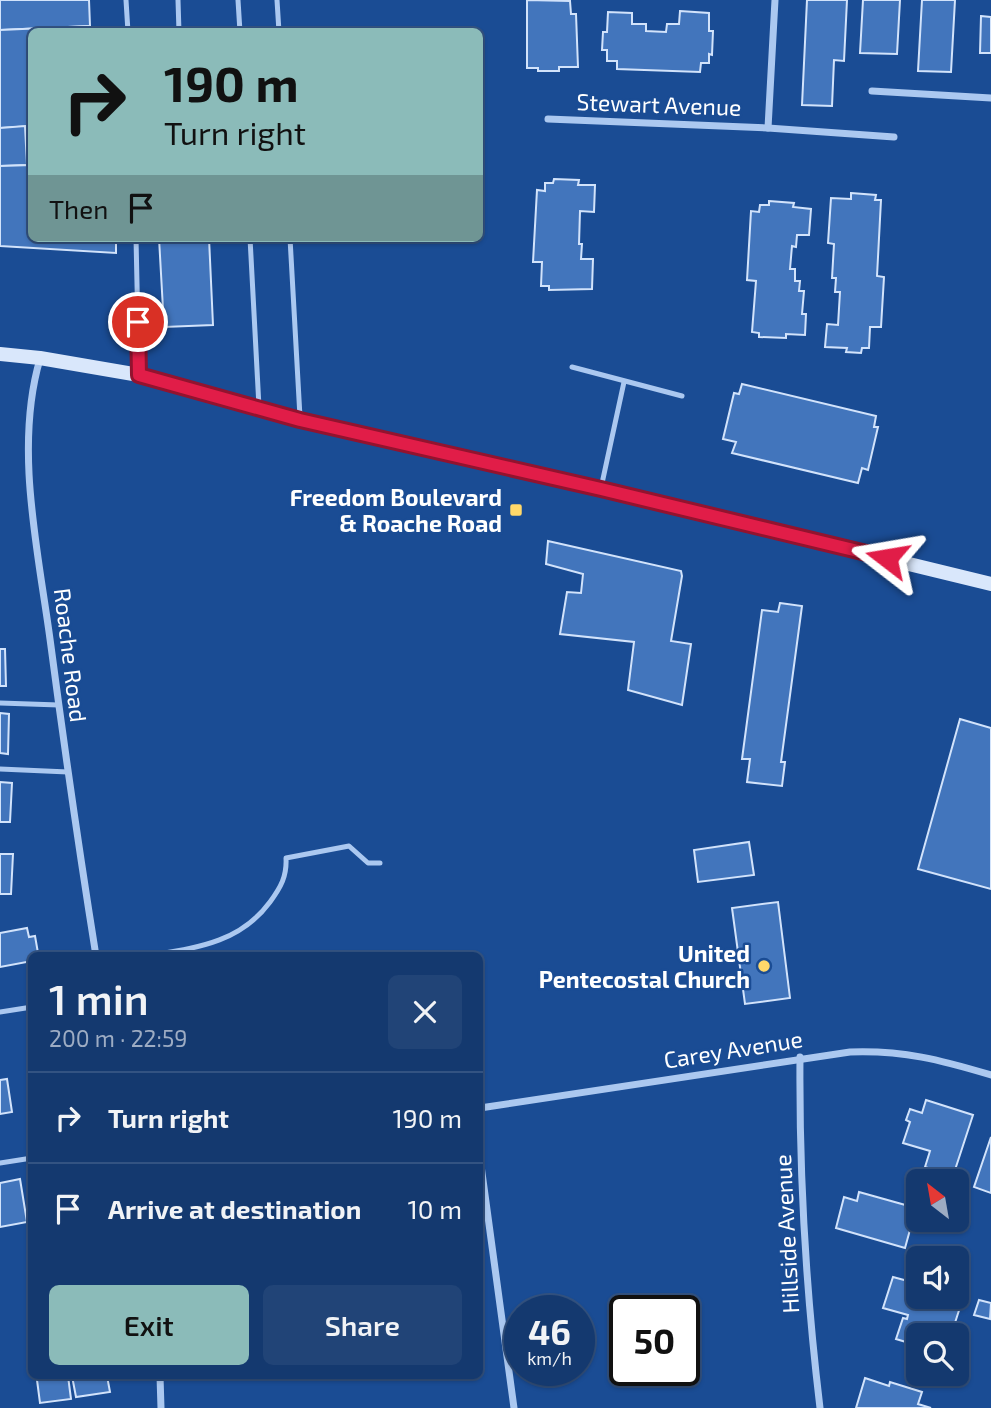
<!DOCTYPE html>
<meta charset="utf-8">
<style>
body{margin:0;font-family:"Exo 2",sans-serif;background:#214477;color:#f1f3f6;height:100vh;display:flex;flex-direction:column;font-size:26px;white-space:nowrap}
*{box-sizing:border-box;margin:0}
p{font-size:23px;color:#9dacc3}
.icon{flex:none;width:38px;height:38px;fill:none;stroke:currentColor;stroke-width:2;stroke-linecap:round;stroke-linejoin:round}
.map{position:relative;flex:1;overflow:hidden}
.panel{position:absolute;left:28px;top:952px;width:455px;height:427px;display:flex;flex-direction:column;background:#14396f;border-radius:10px;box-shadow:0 2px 5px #0004,0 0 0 2px #335382}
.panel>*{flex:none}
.hud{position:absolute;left:28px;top:28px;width:455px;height:214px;border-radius:10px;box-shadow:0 2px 5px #0004,0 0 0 2px #335382;background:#8bbbb9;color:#111;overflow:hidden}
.needle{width:46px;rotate:329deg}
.controls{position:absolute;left:906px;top:1169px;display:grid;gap:14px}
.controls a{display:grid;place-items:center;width:63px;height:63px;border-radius:10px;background:#14396f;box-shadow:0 2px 5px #0004,0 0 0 2px #335382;font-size:35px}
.speed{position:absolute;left:504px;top:1295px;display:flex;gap:14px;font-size:35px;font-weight:700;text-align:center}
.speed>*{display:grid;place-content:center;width:91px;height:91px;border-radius:50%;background:#14396f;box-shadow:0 2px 5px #0004,0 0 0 2px #335382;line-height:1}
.speed small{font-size:18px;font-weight:400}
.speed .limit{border:4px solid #111;border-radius:10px;background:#fff;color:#111}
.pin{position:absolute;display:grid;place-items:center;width:60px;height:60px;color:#fff;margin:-30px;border:4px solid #fff;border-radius:50%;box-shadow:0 2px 7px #0007}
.me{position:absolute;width:77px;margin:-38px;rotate:284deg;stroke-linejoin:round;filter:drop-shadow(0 0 5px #0008)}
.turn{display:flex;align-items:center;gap:24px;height:147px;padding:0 21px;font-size:32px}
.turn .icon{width:91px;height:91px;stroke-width:2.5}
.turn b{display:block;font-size:49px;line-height:60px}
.then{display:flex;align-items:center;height:66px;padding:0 21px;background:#0003;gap:14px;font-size:26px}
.round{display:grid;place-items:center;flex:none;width:74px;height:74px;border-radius:10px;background:#214477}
.summary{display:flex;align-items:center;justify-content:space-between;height:119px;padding:0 21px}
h1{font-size:42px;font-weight:600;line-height:52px}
.primary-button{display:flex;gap:14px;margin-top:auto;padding:14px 21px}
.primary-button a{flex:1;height:80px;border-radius:10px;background:#8bbbb9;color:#111;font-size:28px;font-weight:600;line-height:80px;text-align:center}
.primary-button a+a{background:#214477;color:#f1f3f6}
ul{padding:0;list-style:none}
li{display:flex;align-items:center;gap:21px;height:91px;padding:0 21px;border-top:2px solid #335382}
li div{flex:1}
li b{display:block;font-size:26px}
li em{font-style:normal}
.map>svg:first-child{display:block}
.building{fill:#4275bc;stroke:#d2e3fb;stroke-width:2}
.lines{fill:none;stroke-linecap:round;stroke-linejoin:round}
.lane{stroke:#abc8f0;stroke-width:5}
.street{stroke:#abc8f0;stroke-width:7}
.secondary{stroke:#d9e7fb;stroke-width:14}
.route-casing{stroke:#92132f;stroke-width:18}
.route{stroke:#e11d48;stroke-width:12}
.poi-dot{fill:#ffd86a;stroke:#1a4c94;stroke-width:2.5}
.labels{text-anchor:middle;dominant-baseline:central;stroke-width:5;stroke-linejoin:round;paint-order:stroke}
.street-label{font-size:23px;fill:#fff;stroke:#1a4c94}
.poi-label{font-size:23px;font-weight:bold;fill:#fff;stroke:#1a4c94;text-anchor:end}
</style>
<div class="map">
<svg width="991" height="1408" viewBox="0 0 991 1408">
<rect width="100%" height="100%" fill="#1a4c94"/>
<g class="building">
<polygon points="0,0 89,0 90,26 0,30"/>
<polygon points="527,0 570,1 571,14 576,14 578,67 559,67 559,71 538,71 538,68 527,68"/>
<polygon points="807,0 847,0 844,61 834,60 832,106 802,105"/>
<polygon points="863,0 900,0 897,54 860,53"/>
<polygon points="922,0 955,0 951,72 918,71"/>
<polygon points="680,11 709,13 709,31 713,31 712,55 709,54 709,63 701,63 700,72 617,69 617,61 607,61 607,50 602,50 603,32 607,32 608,12 632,13 632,24 646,24 646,31 666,32 667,24 679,24"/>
<polygon points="981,16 991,17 991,53 980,53"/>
<polygon points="90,26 90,32 32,32 32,126 0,128 0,30"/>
<polygon points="25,126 27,165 0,166 0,128"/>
<polygon points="32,165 32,238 120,238 116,239 116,253 0,246 0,166"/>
<polygon points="554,179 579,180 578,185 595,185 594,212 580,211 579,244 582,244 581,259 593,259 592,289 549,290 549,286 541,286 542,262 533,262 537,190 545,191 545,183 553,183"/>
<polygon points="851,193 876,195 875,200 881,200 877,276 884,277 881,327 870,327 869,348 862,348 861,353 846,352 847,348 825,347 827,324 838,325 840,292 835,292 836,278 832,278 834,244 828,243 831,198 851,199"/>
<polygon points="769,201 794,203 793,207 811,209 809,235 797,235 796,247 792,246 790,269 795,269 795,281 800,281 799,291 804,291 802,314 806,314 805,335 786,334 786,338 759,337 759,333 752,332 756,281 747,280 751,211 759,212 760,205 769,205"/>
<polygon points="159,238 209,238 213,325 164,327"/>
<polygon points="742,384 876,416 874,427 878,427 868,470 862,468 858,483 732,453 736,442 723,439 734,393 739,394"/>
<polygon points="548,541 681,571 682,576 671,641 691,644 682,705 628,690 634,642 560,634 567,592 581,593 583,574 546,564"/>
<polygon points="780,603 802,606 781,762 785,762 782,786 747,782 750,759 742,759 762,610 778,612"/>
<polygon points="0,649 5,649 6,686 0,686"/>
<polygon points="0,713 9,714 8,754 0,753"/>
<polygon points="960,719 991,728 991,889 918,869"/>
<polygon points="0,782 12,783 10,822 0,822"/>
<polygon points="749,842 754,875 698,882 694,850"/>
<polygon points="0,854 13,854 11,894 0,894"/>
<polygon points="778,902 790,998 745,1004 732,908"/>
<polygon points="27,928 29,937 35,936 38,953 31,954 32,961 0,967 0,933"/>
<polygon points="7,1079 12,1112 0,1114 0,1080"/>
<polygon points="926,1100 973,1115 953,1176 925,1167 930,1151 903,1143 910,1122 906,1120 910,1109 922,1113"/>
<polygon points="991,1137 991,1193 974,1187"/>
<polygon points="20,1179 27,1222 0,1227 0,1183"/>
<polygon points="859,1192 916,1208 905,1248 836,1228 844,1197 857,1201"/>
<polygon points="893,1277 919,1284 919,1297 963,1298 952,1332 945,1330 943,1335 919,1335 919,1346 896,1339 903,1318 907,1319 908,1315 883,1308"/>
<polygon points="979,1300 991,1303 990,1319 974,1315"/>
<polygon points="68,1376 71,1399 40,1403 37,1380"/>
<polygon points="72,1376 107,1376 110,1392 76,1397"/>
<polygon points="865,1378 889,1386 890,1382 922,1392 918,1404 931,1408 856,1408"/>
</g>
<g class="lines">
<g class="lane">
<polyline points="126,0 128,32"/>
<polyline points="178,0 179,32"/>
<polyline points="238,0 240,32"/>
<polyline points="277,0 279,32"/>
<polyline points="136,238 139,375"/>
<polyline points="250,238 259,407"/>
<polyline points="290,238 300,417"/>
<polyline points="572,367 682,396"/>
<polyline points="601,488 624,382"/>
<polyline points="0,703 59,705"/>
<polyline points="0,769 68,772"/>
<path d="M146,956C194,948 239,944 270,902C281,887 287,876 286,858L349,846L368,863H380"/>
<polyline points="0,1012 32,1007"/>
<polyline points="0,1163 32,1158"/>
</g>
<g class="street">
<polyline points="872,91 991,98"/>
<polyline points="548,119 768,128 894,137"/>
<polyline points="768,128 775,0"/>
<path d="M40,359C14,447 38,550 50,639C64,745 79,850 96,956"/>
<path d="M800,1057C799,1175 806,1291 820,1408"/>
<path d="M480,1108L850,1052C903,1050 941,1060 991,1075"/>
<polyline points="480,1158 514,1408"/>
<polyline points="160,1376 161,1408"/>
</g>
<polyline class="secondary" points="0,354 40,358 139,375 300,420 601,489 991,584"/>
</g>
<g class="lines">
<g class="route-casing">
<polyline id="route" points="138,322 139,375 300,420 601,489 887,558"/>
</g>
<use href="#route" class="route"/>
</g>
<g class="poi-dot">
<rect x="509" y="503" width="14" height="14" rx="3.5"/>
<circle cx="764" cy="966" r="7"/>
</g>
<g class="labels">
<g class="street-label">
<text transform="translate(659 104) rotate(2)">Stewart Avenue</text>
<text transform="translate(71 655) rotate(83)">Roache Road</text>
<text transform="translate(733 1049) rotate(-9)">Carey Avenue</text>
<text transform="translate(786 1234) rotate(-93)">Hillside Avenue</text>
</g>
<g class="poi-label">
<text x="502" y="497">Freedom Boulevard<tspan x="502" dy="26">&amp; Roache Road</tspan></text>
<text x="750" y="953">United<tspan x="750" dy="26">Pentecostal Church</tspan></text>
</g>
</g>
</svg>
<div class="controls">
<a><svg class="needle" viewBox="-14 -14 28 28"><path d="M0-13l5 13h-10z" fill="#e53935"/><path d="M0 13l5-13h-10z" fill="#9dacc3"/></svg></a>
<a><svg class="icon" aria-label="sound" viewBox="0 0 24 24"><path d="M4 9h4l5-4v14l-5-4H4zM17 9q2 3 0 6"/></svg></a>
<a><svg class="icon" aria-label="search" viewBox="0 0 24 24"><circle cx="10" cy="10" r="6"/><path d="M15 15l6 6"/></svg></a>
</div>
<div class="speed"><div>46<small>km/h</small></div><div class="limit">50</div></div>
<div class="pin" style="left:138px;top:322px;background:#d93025"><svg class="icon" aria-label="arrive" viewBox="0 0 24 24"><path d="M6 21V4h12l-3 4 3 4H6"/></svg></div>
<svg class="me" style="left:887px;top:558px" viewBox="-20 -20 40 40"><path d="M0-17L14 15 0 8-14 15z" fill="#e11d48" stroke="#fff" stroke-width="4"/></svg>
<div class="hud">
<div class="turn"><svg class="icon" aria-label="right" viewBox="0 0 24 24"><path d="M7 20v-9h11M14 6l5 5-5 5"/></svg><div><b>190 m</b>Turn right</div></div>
<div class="then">Then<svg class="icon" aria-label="arrive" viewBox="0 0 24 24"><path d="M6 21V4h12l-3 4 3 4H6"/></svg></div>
</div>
<section class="panel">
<div class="summary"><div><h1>1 min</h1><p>200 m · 22:59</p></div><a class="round"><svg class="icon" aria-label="close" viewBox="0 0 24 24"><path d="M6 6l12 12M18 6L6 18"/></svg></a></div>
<ul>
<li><svg class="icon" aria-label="right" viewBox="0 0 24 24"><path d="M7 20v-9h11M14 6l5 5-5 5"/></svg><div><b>Turn right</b></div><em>190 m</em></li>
<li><svg class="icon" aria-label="arrive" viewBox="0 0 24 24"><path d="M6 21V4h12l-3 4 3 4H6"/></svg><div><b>Arrive at destination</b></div><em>10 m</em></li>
</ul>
<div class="primary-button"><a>Exit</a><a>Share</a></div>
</section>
</div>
